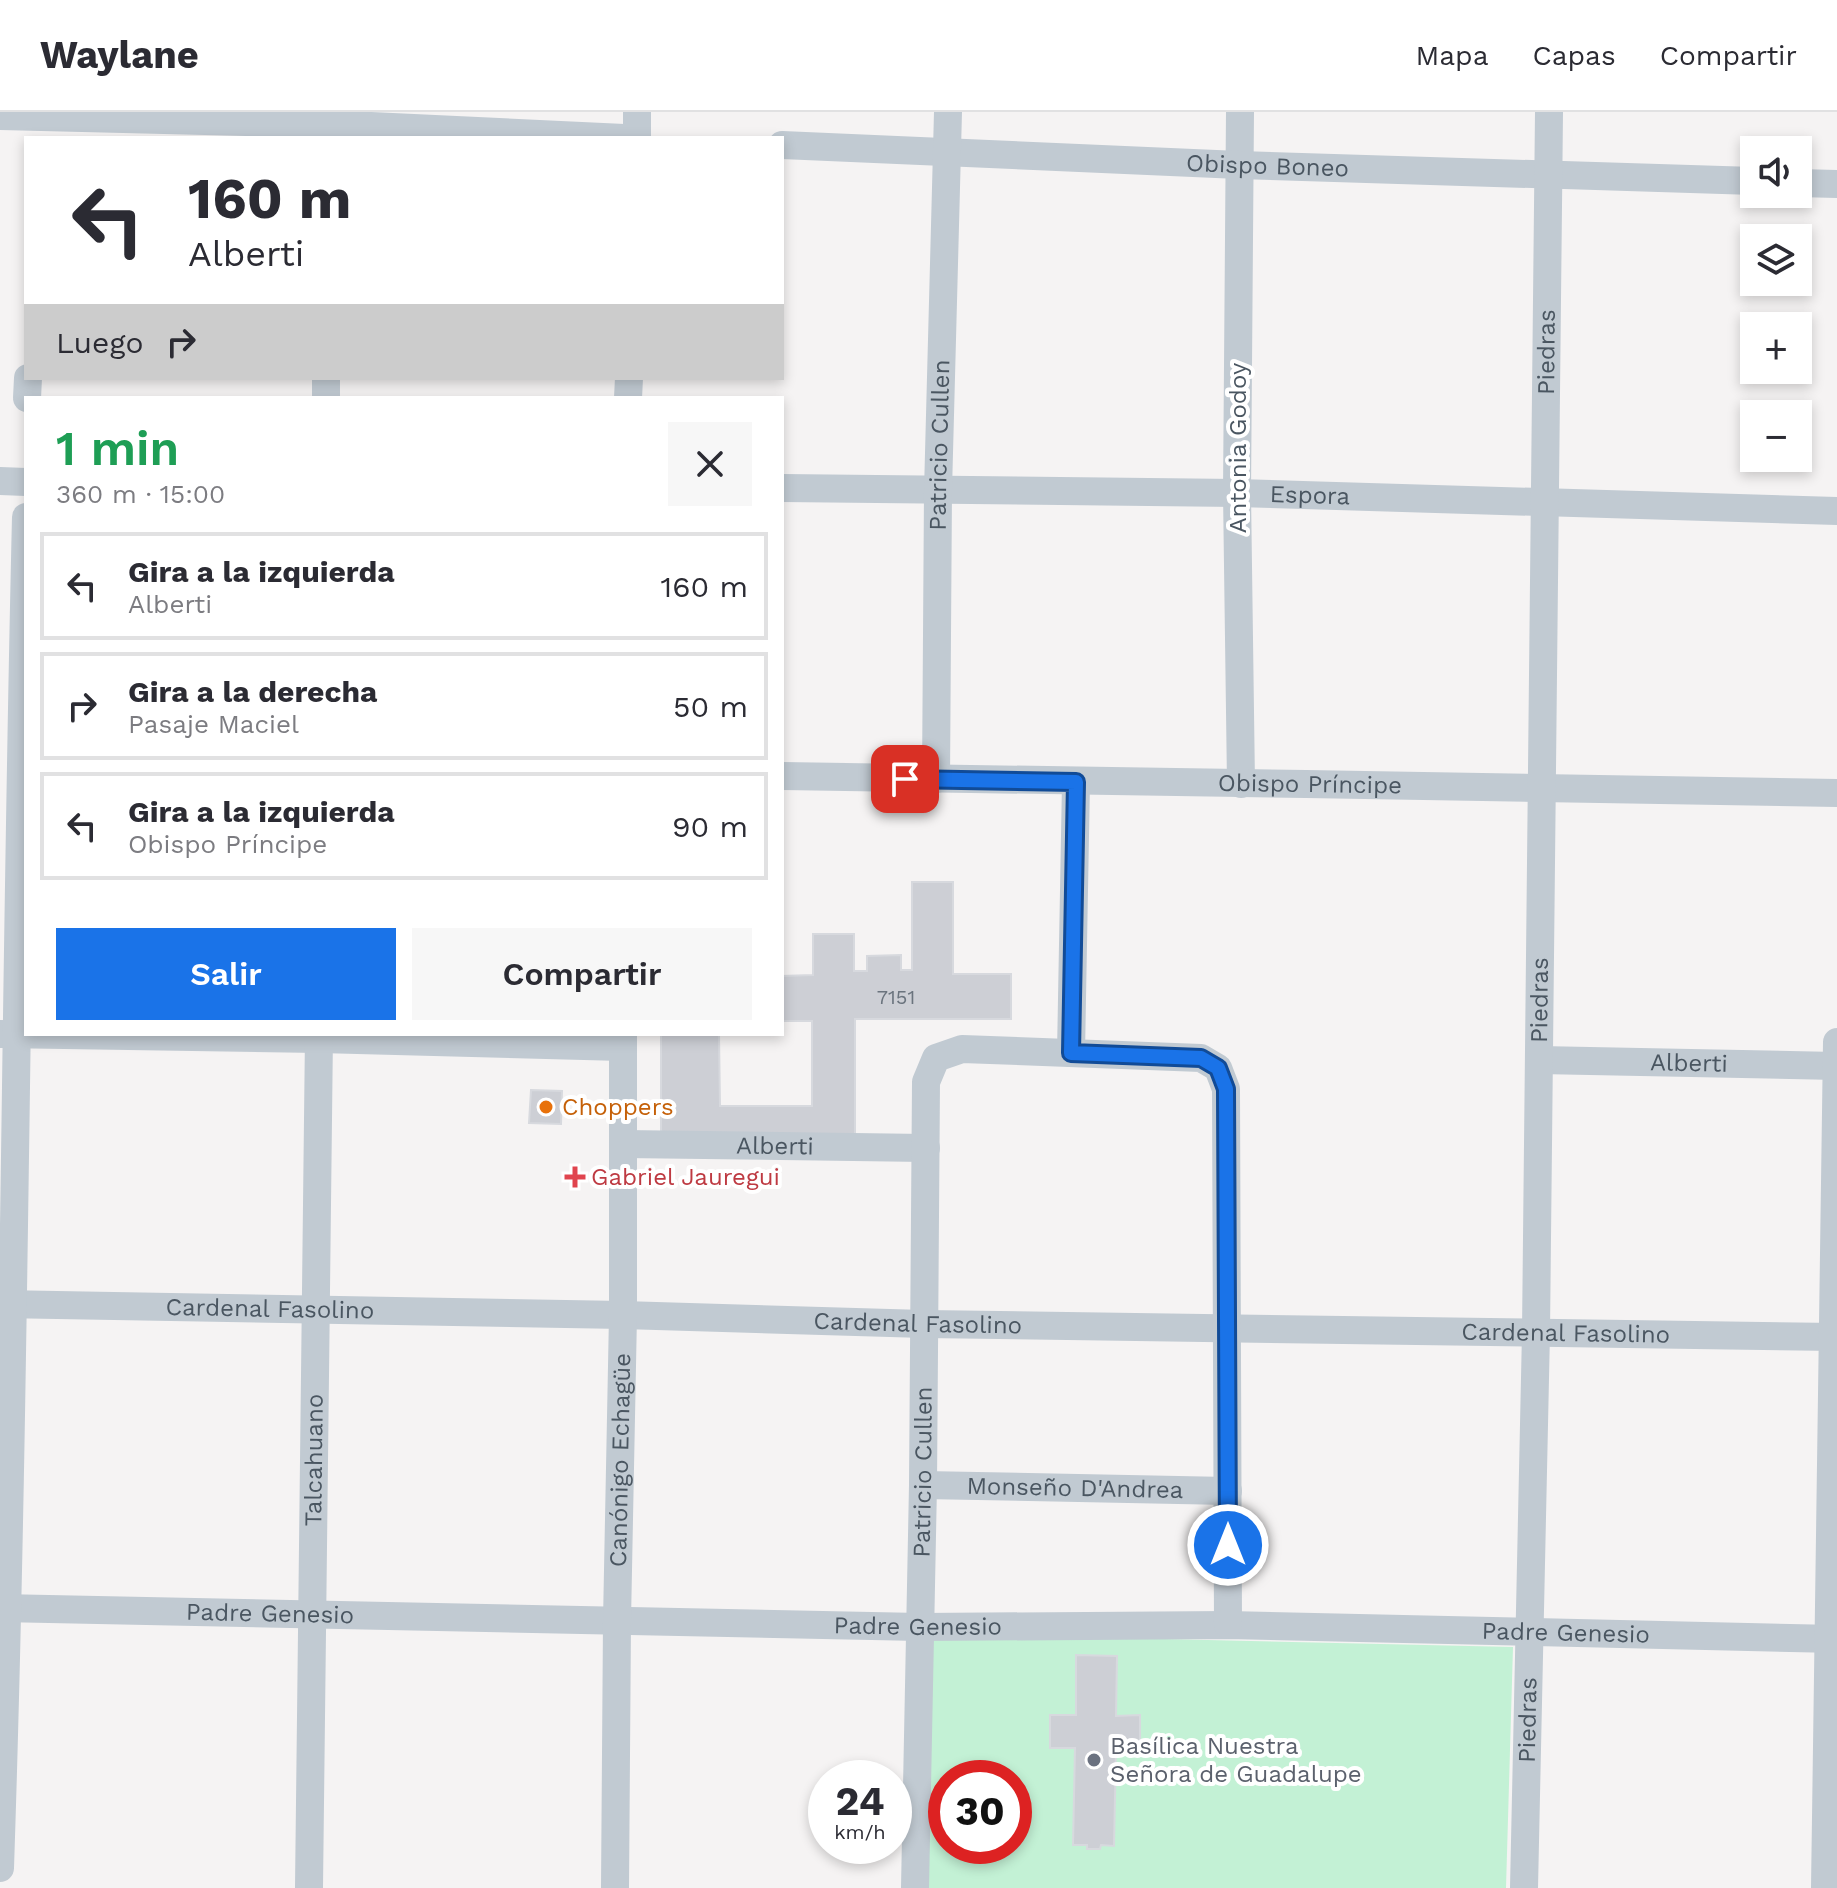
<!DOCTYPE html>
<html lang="es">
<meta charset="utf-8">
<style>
body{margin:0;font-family:"Work Sans",sans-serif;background:#f7f7f7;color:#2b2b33;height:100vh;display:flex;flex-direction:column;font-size:30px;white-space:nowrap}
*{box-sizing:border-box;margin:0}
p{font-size:26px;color:#7c7c81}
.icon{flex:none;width:44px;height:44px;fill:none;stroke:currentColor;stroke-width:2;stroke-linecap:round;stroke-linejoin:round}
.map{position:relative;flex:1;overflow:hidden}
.drawer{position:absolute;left:24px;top:284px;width:760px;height:640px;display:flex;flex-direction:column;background:#fff;border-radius:0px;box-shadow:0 4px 12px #0003}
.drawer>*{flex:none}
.hud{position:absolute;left:24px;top:24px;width:760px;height:244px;border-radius:0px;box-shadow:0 4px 12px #0003;background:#fff;color:#2b2b33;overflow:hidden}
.buttons{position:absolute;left:1740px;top:24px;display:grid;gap:16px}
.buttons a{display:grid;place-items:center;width:72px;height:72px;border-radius:0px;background:#fff;box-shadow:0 4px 12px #0003;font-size:40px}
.speed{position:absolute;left:808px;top:1648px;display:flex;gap:16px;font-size:40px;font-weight:700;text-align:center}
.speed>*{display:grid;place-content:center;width:104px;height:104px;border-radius:50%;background:#fff;box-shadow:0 4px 12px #0003;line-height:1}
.speed small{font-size:20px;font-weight:400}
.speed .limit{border:12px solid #d22;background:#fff;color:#111}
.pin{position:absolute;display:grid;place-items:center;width:68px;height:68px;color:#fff;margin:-34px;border-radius:16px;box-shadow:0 4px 12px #0006}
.me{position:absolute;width:88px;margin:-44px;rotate:0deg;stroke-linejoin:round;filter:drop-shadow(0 0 6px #0008)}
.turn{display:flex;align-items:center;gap:28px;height:168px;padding:0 32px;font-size:36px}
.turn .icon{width:104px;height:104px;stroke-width:2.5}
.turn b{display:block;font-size:56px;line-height:68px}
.then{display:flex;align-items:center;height:76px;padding:0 32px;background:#0003;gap:16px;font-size:30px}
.round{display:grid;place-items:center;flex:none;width:84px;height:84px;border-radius:0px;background:#f7f7f7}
.headline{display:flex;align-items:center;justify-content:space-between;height:136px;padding:0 32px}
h1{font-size:48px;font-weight:600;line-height:60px;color:#1e9e55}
.cta{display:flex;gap:16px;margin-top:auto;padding:16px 32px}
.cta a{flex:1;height:92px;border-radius:0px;background:#1a73e8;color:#fff;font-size:32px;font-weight:600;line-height:92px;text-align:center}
.cta a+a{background:#f7f7f7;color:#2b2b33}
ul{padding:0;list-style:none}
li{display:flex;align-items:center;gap:24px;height:108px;margin:0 16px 12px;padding:0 16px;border:4px solid #e1e1e2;border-radius:0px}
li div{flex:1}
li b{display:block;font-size:30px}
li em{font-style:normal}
header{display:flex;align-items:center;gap:48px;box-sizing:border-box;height:112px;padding:0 40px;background:#fff;border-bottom:2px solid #e1e1e2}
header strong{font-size:38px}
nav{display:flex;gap:44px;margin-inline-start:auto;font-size:28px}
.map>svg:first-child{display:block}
.green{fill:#c3f1d5;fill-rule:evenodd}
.building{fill:#cdcfd5;stroke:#d7d9de;stroke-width:2}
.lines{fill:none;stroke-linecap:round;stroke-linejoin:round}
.minor{stroke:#c1cad2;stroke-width:28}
.route-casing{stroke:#114b97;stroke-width:20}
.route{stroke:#1a73e8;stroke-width:14}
.food-dot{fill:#e8710a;stroke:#fff;stroke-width:3}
.health-dot{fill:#e0444e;stroke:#fff;stroke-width:3}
.worship-dot{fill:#6b7280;stroke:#fff;stroke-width:3}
.labels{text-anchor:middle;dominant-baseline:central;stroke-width:8;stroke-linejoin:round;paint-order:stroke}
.number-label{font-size:20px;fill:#6b747e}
.street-label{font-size:24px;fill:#4a5661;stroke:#fff}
.food-label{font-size:24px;fill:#c56008;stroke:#fff;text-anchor:start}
.health-label{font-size:24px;fill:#be3a42;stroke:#fff;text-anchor:start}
.worship-label{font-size:24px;fill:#5b616d;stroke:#fff;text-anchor:start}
</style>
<header>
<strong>Waylane</strong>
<nav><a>Mapa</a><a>Capas</a><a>Compartir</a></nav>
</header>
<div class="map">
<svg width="1837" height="1776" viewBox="0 0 1837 1776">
<rect width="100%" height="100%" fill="#f5f3f3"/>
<path class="green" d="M932,1526L1165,1527L1513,1535L1506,1776H928ZM946,1666H1014V1734H946Z"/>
<g class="building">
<polygon points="912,770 953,770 953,862 1011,862 1011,907 855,907 855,1030 661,1030 661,922 719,922 720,994 812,994 812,909 782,909 782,864 813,863 813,822 854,822 854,859 867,859 867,844 901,843 901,858 912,858"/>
<polygon points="531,978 562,979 561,1012 529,1011"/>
<polygon points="1076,1543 1117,1544 1116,1604 1140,1603 1140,1636 1116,1636 1114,1734 1101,1733 1100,1737 1087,1737 1087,1733 1073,1733 1075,1636 1050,1636 1050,1603 1076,1603"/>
</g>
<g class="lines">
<g class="minor">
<polyline points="1240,0 1237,381 1241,672"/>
<polyline points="0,4 329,12 624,26"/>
<polyline points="637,26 637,0"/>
<path id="s1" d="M782,33L1239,53L1754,69"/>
<polyline points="1798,71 1837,72"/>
<polyline points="27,286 28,266"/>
<polyline points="326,286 326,266"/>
<polyline points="628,286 629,266"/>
<polyline points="0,369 26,370"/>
<path id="s2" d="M782,376L1237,381L1837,399"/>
<path id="s3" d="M782,664C1134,671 1485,673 1837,681"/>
<path id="s4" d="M936,667L938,379L948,0"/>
<polyline points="0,922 319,927 622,935"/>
<polyline points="1071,941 1076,670"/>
<path id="s5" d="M1539,948L1837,954"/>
<path id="s6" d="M623,1032L926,1036"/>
<path id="s7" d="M0,1192L623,1203L924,1212L1837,1225"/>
<path id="s8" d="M923,1373L1228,1379"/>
<path id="s9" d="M0,1496L920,1515L1228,1513L1837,1527"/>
<path d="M0,1756C15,1306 15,855 26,405"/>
<path id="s10" d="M309,1776L319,922"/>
<path id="s11" d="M615,1776L617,1509L623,1203V922"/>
<path id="s12" d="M915,1776L923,1373L926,970L936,946L962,937L1201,946L1218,956L1226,977L1228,1513"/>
<path id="s13" d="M1524,1776L1536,1220L1549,0"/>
<polyline points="1825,1776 1837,930"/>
</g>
</g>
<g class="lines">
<g class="route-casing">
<polyline id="route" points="905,667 1076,670 1071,941 1201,946 1218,956 1226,977 1228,1433"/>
</g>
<use href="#route" class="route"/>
</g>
<circle class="food-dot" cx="546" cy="995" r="8"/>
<path class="health-dot" d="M571 1053h8v8h8v8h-8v8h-8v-8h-8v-8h8z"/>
<circle class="worship-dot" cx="1094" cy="1648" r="8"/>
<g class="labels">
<g class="number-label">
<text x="896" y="885">7151</text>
</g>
<g class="street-label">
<text stroke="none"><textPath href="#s1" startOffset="486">Obispo Boneo</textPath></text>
<text stroke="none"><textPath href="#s13" startOffset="1536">Piedras</textPath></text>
<text stroke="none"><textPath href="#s4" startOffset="334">Patricio Cullen</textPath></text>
<text transform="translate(1238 336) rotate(-90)">Antonia Godoy</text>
<text stroke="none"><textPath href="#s2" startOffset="528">Espora</textPath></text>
<text stroke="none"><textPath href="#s3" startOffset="528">Obispo Príncipe</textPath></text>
<text stroke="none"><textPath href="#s13" startOffset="888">Piedras</textPath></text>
<text stroke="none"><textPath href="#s5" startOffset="150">Alberti</textPath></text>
<text stroke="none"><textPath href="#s6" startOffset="152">Alberti</textPath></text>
<text stroke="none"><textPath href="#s7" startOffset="270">Cardenal Fasolino</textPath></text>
<text stroke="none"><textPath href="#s7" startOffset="918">Cardenal Fasolino</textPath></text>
<text stroke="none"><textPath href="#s7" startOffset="1566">Cardenal Fasolino</textPath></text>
<text stroke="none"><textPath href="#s10" startOffset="428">Talcahuano</textPath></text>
<text stroke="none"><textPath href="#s11" startOffset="428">Canónigo Echagüe</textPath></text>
<text stroke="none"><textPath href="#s12" startOffset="416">Patricio Cullen</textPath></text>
<text stroke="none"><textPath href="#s8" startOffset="152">Monseño D'Andrea</textPath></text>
<text stroke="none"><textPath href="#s9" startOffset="270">Padre Genesio</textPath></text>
<text stroke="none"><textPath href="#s9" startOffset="918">Padre Genesio</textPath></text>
<text stroke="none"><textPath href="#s9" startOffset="1566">Padre Genesio</textPath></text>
<text stroke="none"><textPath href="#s13" startOffset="168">Piedras</textPath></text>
</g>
<g class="food-label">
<text x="562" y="995">Choppers</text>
</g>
<g class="health-label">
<text x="591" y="1065">Gabriel Jauregui</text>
</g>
<g class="worship-label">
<text x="1110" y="1634">Basílica Nuestra<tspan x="1110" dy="28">Señora de Guadalupe</tspan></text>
</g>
</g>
</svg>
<div class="buttons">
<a><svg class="icon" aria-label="sound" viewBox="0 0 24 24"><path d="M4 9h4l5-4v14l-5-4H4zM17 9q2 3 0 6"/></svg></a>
<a><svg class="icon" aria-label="layers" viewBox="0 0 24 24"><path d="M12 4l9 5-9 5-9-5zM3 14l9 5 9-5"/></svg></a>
<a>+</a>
<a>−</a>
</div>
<div class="speed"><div>24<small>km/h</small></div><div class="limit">30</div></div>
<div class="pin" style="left:905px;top:667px;background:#d93025"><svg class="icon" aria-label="arrive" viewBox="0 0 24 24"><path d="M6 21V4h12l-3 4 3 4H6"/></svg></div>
<svg class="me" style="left:1228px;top:1433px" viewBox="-20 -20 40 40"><circle r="17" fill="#1a73e8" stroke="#fff" stroke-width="3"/><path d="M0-11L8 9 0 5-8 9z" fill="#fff"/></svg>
<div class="hud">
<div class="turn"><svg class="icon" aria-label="left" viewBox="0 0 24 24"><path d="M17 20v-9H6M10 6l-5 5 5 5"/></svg><div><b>160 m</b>Alberti</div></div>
<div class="then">Luego<svg class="icon" aria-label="right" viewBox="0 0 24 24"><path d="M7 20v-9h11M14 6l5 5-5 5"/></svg></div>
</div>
<section class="drawer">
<div class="headline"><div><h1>1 min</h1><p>360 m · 15:00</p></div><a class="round"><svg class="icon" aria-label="close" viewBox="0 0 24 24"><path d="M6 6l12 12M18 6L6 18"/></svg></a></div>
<ul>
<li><svg class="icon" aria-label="left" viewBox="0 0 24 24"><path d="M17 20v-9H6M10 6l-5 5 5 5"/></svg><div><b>Gira a la izquierda</b><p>Alberti</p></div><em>160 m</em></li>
<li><svg class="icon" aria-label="right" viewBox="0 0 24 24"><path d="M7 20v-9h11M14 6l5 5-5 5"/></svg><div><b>Gira a la derecha</b><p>Pasaje Maciel</p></div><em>50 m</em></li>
<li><svg class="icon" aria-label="left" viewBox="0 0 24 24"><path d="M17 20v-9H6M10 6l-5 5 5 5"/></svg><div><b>Gira a la izquierda</b><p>Obispo Príncipe</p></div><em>90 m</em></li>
</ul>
<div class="cta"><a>Salir</a><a>Compartir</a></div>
</section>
</div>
